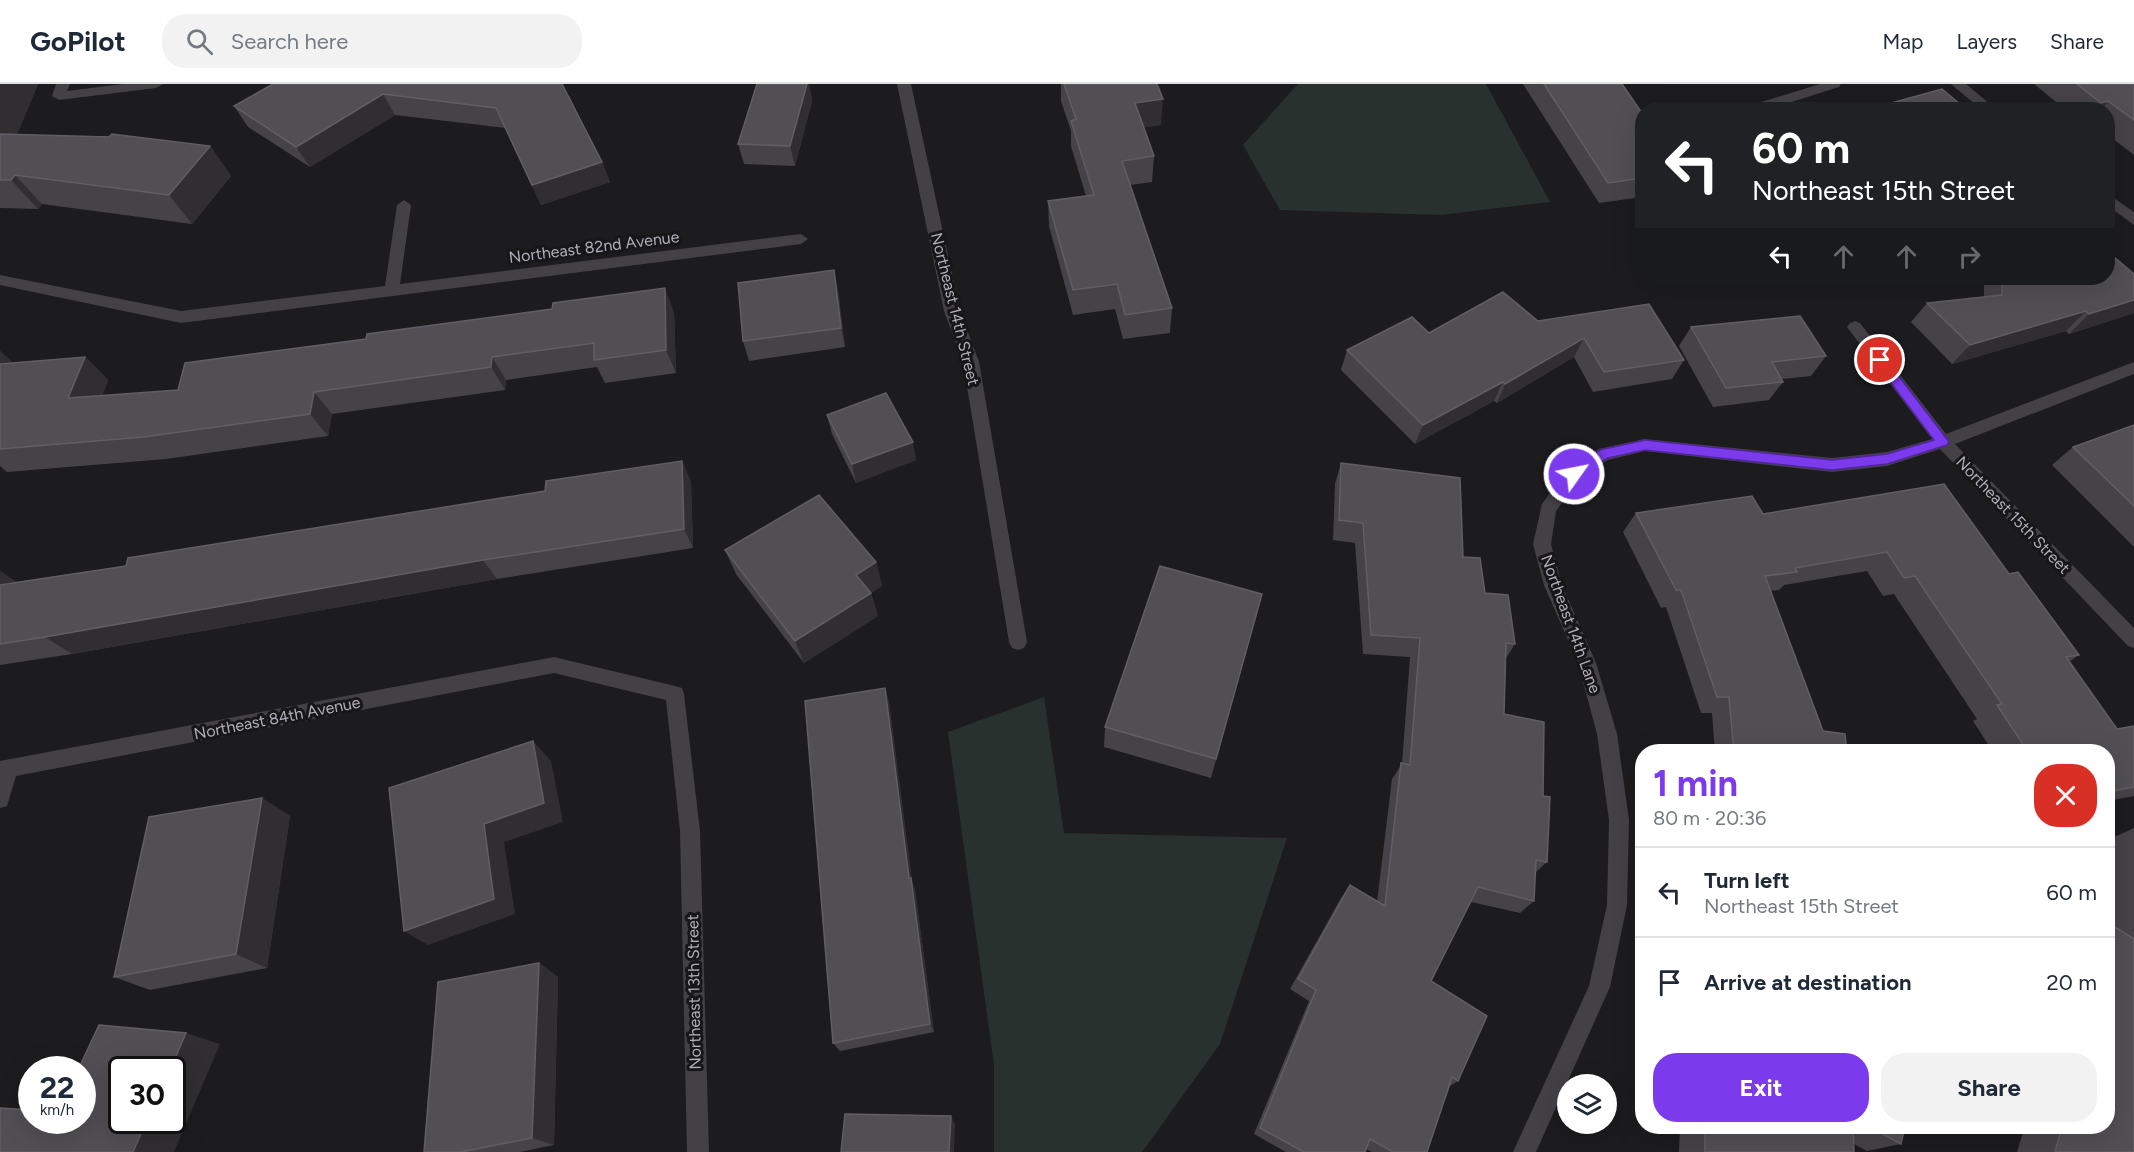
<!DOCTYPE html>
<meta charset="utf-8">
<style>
body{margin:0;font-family:Figtree,sans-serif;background:#f2f2f3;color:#1f2937;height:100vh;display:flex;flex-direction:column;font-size:22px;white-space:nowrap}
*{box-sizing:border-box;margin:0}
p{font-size:20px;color:#747a83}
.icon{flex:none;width:33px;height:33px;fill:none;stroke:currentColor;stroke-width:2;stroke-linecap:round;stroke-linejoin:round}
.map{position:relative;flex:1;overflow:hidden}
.panel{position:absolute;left:1635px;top:660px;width:480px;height:390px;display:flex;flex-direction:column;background:#fff;border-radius:24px;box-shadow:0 6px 24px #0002}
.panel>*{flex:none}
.hud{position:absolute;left:1635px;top:18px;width:480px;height:183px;border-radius:24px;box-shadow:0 6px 24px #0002;background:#202124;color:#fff;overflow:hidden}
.tools{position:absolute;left:1557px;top:990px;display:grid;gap:12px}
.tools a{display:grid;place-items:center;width:60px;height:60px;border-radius:50%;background:#fff;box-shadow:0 6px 24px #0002;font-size:30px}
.speed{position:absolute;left:18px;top:972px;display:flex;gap:12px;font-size:30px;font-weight:700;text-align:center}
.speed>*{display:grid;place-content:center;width:78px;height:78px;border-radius:50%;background:#fff;box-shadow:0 6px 24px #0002;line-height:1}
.speed small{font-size:15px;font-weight:400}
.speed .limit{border:3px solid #111;border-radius:9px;background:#fff;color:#111}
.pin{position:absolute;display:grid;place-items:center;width:51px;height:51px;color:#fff;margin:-26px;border:3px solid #fff;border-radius:50%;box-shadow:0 2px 6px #0007}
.me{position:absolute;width:66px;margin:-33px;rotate:57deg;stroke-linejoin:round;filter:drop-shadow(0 0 4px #0008)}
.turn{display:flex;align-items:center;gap:21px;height:126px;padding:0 18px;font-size:27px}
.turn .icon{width:78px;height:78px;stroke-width:2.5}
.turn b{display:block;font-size:42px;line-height:51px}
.lanes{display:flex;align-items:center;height:57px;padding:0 18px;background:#0003;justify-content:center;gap:30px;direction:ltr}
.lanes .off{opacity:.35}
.round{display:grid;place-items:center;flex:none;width:63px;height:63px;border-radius:24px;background:#f2f2f3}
.overview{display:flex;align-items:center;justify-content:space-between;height:102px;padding:0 18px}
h1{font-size:36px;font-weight:700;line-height:45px;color:#7c3aed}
.cta{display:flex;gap:12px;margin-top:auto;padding:12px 18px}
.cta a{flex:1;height:69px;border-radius:24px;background:#7c3aed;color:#fff;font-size:24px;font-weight:700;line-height:69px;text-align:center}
.cta a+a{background:#f2f2f3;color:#1f2937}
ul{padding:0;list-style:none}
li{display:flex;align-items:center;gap:18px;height:90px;padding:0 18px;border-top:2px solid #e0e1e3}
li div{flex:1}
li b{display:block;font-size:22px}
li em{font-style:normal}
header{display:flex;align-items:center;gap:36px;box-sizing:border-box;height:84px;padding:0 30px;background:#fff;border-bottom:2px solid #e0e1e3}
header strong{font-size:28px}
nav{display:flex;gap:33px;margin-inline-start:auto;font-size:21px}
.search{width:420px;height:54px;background:#f2f2f3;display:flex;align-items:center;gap:15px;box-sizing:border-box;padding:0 21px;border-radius:24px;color:#747a83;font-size:22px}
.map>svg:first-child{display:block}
.green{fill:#29312f}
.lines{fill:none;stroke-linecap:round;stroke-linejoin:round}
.minor{fill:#444146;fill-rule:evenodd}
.wall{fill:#454348}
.shaded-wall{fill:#302e31}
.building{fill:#514f54;stroke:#605e64;stroke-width:1.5}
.route{fill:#7c3aed;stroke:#51269a;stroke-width:1.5}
.labels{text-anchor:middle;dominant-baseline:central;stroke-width:6;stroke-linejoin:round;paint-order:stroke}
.street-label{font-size:16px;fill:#b2afbb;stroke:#171618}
</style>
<header>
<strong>GoPilot</strong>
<div class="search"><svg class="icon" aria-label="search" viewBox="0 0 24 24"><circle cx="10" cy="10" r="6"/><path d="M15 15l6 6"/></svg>Search here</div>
<nav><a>Map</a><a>Layers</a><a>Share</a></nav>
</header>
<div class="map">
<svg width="2134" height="1068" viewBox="0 0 2134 1068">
<rect width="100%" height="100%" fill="#1c1b1d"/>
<g class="green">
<polygon points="1298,0 1486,0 1550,118 1440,131 1280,126 1243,61"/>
<polygon points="1044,613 1064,749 1287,754 1220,960 1142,1068 994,1068 994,981 948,648"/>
</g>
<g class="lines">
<g class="minor">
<polygon points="56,0 70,0 67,7 123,0 163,0 156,4 59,16 52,12"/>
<polygon points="897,0 911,0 960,227 979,278 1027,558 1024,564 1018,566 1012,564 1009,558 963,278 944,227"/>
<polygon points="1820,0 1841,0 1839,3 1766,26 1744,26 1745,23"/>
<polygon points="1951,0 1966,0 1997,26 1982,26"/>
<polygon points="2108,110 2134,128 2134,141 2108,122"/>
<polygon points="404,116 411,121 400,200 801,150 808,155 801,160 181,239 0,201 0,191 181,227 385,202 397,121"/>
<polygon points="1855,237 1860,239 1946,350 2134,278 2134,290 1955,360 2134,544 2134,564 2128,562 1940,365 1887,382 1832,388 1645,367 1608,376 1579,395 1556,427 1551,460 1562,501 1596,579 1617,650 1629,736 1627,821 1610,903 1536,1068 1513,1068 1589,902 1607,821 1609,736 1597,650 1578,579 1544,501 1533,460 1542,420 1567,385 1598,365 1645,355 1832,374 1887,368 1932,355 1850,247 1847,243 1850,239"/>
<polygon points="554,573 675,602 682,604 684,610 700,747 709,1068 687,1068 680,747 666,616 554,589 16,692 7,722 0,724 0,677"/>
</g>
</g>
<g class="wall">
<polygon points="0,0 38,0 17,50 210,62 231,92 192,140 42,120 38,125 0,124"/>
<polygon points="273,0 562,0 602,78 610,98 541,121 506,44 395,31 310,83 248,43 234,22"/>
<polygon points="757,0 809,0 812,17 795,82 744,80 738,60"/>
<polygon points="1061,0 1157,0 1161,41 1144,43 1154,72 1152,98 1130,101 1172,224 1170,249 1123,255 1115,225 1073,231 1049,142 1048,117 1086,112 1071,62 1071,47 1061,17"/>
<polygon points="1523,0 1622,0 1642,29 1642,113 1599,119"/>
<polygon points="2034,0 2134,0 2134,71 2108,51 2108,26 2066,26"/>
<polygon points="2134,190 2134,229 2069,250 2066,247 1952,280 1911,238 1927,219 1984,213 1984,194 2108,194"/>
<polygon points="838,206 845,263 749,277 743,257"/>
<polygon points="674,228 676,289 605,299 597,283 506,296 505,306 332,330 328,352 166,375 7,388 0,382 0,267 13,279 85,273 108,296 102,312 178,306"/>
<polygon points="1538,237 1684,276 1672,295 1593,308 1574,273 1497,319 1494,317 1415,360 1341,286 1347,266 1429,249"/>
<polygon points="1691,243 1826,272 1811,292 1782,295 1783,298 1769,316 1713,323 1679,262"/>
<polygon points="827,331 916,376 856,399 832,350"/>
<polygon points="2134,341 2134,463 2052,381 2073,363"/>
<polygon points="682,377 691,398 693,464 497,495 72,570 0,581 0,487 16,498 126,482 545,407"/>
<polygon points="1341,379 1463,473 1515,560 1506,574 1504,630 1543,712 1547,778 1535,789 1534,817 1520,829 1471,818 1431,897 1458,997 1450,1002 1427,1068 1372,1068 1366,1065 1365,1068 1286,1068 1254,1050 1309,917 1290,905 1341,814 1350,801 1377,818 1392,695 1402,680 1410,573 1363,570 1355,459 1333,456 1335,400"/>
<polygon points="1636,429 1763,430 2009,490 2079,571 2069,578 2117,645 2134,642 2134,712 2108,717 2108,668 1993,668 1973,637 1977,635 1894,510 1883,512 1867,487 1784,501 1779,506 1771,507 1823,647 1847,668 1715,668 1712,629 1701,629 1666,523 1661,524 1623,448"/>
<polygon points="725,466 876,478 882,502 871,509 878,532 804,579 736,490"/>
<polygon points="1262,510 1211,694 1104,663 1105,643"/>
<polygon points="885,604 889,619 912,797 915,806 934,948 840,967 833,959"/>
<polygon points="262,714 290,732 267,884 150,906 114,893"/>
<polygon points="2134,744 2134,1068 2017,1068 2025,1042 2108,1042 2108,846 2109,845 2110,755"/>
<polygon points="539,879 558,893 554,1061 520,1068 424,1068"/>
<polygon points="1680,1042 1905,1042 1901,1060 1867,1067 1854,1060 1854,1068 1679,1068"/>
</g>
<g class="shaded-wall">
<polygon points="0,0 38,0 6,78 0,72"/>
<polygon points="807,0 809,0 812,17 795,82 790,62"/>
<polygon points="383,10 395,31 310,83 296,63"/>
<polygon points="1163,15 1161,41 1134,45 1135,19"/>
<polygon points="2108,17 2101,26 2095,26 2101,19"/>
<polygon points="210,62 231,92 192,140 169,111"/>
<polygon points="602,78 610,98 541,121 532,101"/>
<polygon points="15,91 42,120 38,125 11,96"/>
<polygon points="834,186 838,206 845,263 841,244"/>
<polygon points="665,204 674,228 676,289 666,266"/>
<polygon points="2134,216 2134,229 2069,250 2089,230"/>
<polygon points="2086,227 2066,247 1952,280 1970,261"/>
<polygon points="1584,254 1574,273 1497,319 1505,300"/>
<polygon points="0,267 16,282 0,300"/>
<polygon points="85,273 108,296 92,337 68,314"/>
<polygon points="492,273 506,296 505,306 491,283"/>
<polygon points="1503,298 1494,317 1415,360 1423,341"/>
<polygon points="314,308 332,330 328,352 310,330"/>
<polygon points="913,358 916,376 856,399 852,380"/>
<polygon points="682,377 691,398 693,464 684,445"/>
<polygon points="483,476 497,495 72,570 45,553"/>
<polygon points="876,478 882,502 863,514 856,491"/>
<polygon points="0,487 16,498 0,517"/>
<polygon points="871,509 878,532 804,579 795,557"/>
<polygon points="885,604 889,619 912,797 915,806 934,948 930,940 909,794"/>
<polygon points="533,657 551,677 563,738 504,758 515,830 428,861 404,847 484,740"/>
<polygon points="262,714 290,732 267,884 236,870"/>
<polygon points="539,879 558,893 554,1061 532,1054"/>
<polygon points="186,949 220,960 174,1068 133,1068 147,1036 172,1036 172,986 170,986"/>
<polygon points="951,1032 955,1040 954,1068 949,1068"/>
</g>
<g class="building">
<polygon points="273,0 562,0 602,78 532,101 496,24 383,10 296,63 234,22"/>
<polygon points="757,0 807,0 790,62 738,60"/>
<polygon points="1064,0 1157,0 1163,15 1135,19 1154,72 1122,77 1172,224 1125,231 1117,200 1073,206 1048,117 1094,111 1071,37 1076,35"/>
<polygon points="1544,0 1622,0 1642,29 1642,94 1608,99"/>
<polygon points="2077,0 2134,0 2134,36 2108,17 2101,19"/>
<polygon points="1942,5 1967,26 1874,26 1873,24"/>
<polygon points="0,50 109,53 112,50 210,62 169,111 15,91 11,96 0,96"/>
<polygon points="2108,168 2134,190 2134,216 2089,230 2086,227 1970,261 1927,219 2002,211 2002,194 2108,194"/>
<polygon points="834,186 841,244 743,257 738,199"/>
<polygon points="665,204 666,266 594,276 594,259 492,273 491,283 314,308 310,330 143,353 0,365 0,280 85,273 68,314 178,306 185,279 366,255 367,250 552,225 553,219"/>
<polygon points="1503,208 1538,237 1649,220 1684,276 1604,288 1584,254 1505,300 1503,298 1423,341 1347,266 1412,233 1429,249"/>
<polygon points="1800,232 1826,272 1772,278 1783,298 1726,304 1691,243"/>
<polygon points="886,309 913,358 852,380 827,331"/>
<polygon points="2134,341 2134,422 2073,363"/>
<polygon points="682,377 684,445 483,476 45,553 0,560 0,501 126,482 128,474 545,407 546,397"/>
<polygon points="1341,379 1460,394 1463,473 1480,474 1485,509 1508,511 1515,560 1506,559 1504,630 1544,638 1543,712 1550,713 1547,778 1536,776 1534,817 1478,803 1431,897 1487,932 1458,997 1452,993 1427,1068 1393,1068 1370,1055 1365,1068 1304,1068 1260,1044 1316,906 1298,895 1350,801 1385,822 1401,679 1410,681 1420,554 1371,551 1363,439 1339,436"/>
<polygon points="1944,400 2009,490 2018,488 2079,571 2066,573 2117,645 2134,642 2134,703 2108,708 2108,668 2028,668 1997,621 2002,620 1915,492 1904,494 1887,468 1795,484 1797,488 1765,492 1823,647 1845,650 1847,668 1734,668 1729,613 1717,613 1681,506 1676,506 1636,429 1752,412 1763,430"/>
<polygon points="819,411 876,478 856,491 871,509 795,557 725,466"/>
<polygon points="1160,482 1262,510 1216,675 1105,643"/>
<polygon points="885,604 909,794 911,794 930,940 833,959 805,617"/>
<polygon points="533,657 544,719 484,740 494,815 404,847 389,704"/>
<polygon points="262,714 236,870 114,893 149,733"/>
<polygon points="2115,843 2134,855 2134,1068 2055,1068 2062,1042 2108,1042 2108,861"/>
<polygon points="539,879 532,1054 461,1068 424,1068 438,898"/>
<polygon points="99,941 186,949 170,986 122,986 122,1036 147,1036 133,1068 0,1068 0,1024 32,1026 32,1036 82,1036 82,986 78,986"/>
<polygon points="845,1030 951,1032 949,1068 841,1068"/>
<polygon points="1705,1042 1853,1042 1854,1068 1705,1068"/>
<polygon points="1868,1042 1905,1042 1901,1060"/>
</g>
<polygon class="route" points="1880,271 1884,273 1947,355 1949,358 1947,361 1887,380 1832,386 1645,366 1608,374 1574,395 1567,390 1600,366 1645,356 1832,376 1887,370 1934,356 1876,279 1876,273"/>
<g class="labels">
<g class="street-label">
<text transform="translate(594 163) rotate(-7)">Northeast 82nd Avenue</text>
<text transform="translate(955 225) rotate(76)">Northeast 14th Street</text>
<text transform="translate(2013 431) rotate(46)">Northeast 15th Street</text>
<text transform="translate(1571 540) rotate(70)">Northeast 14th Lane</text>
<text transform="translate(277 634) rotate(-11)">Northeast 84th Avenue</text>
<text transform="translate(694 908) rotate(-91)">Northeast 13th Street</text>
</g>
</g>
</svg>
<div class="tools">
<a><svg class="icon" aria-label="layers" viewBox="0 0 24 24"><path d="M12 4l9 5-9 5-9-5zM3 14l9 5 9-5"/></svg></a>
</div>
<div class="speed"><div>22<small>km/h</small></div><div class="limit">30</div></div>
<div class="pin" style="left:1880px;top:276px;background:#d93025"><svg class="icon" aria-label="arrive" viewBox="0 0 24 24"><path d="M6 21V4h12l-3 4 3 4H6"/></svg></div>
<svg class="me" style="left:1574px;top:390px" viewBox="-20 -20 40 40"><circle r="17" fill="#7c3aed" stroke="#fff" stroke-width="3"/><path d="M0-11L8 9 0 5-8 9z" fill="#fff"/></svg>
<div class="hud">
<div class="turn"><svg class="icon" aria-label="left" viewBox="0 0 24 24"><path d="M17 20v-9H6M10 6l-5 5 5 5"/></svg><div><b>60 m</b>Northeast 15th Street</div></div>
<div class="lanes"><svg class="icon" aria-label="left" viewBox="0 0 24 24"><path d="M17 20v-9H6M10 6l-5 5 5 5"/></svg><svg class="icon off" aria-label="ahead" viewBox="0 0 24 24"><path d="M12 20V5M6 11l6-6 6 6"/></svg><svg class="icon off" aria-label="ahead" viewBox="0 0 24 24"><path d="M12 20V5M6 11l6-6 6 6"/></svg><svg class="icon off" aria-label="right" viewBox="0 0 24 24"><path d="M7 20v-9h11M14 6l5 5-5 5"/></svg></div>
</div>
<section class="panel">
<div class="overview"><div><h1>1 min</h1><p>80 m · 20:36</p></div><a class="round" style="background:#d93025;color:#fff"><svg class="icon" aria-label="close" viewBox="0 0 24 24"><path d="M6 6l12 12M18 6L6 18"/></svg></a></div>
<ul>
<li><svg class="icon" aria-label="left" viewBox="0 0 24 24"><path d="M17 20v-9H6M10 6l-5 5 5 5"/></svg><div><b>Turn left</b><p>Northeast 15th Street</p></div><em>60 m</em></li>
<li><svg class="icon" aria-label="arrive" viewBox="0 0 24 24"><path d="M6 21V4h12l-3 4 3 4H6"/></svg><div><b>Arrive at destination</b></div><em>20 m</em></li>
</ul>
<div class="cta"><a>Exit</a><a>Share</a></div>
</section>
</div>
